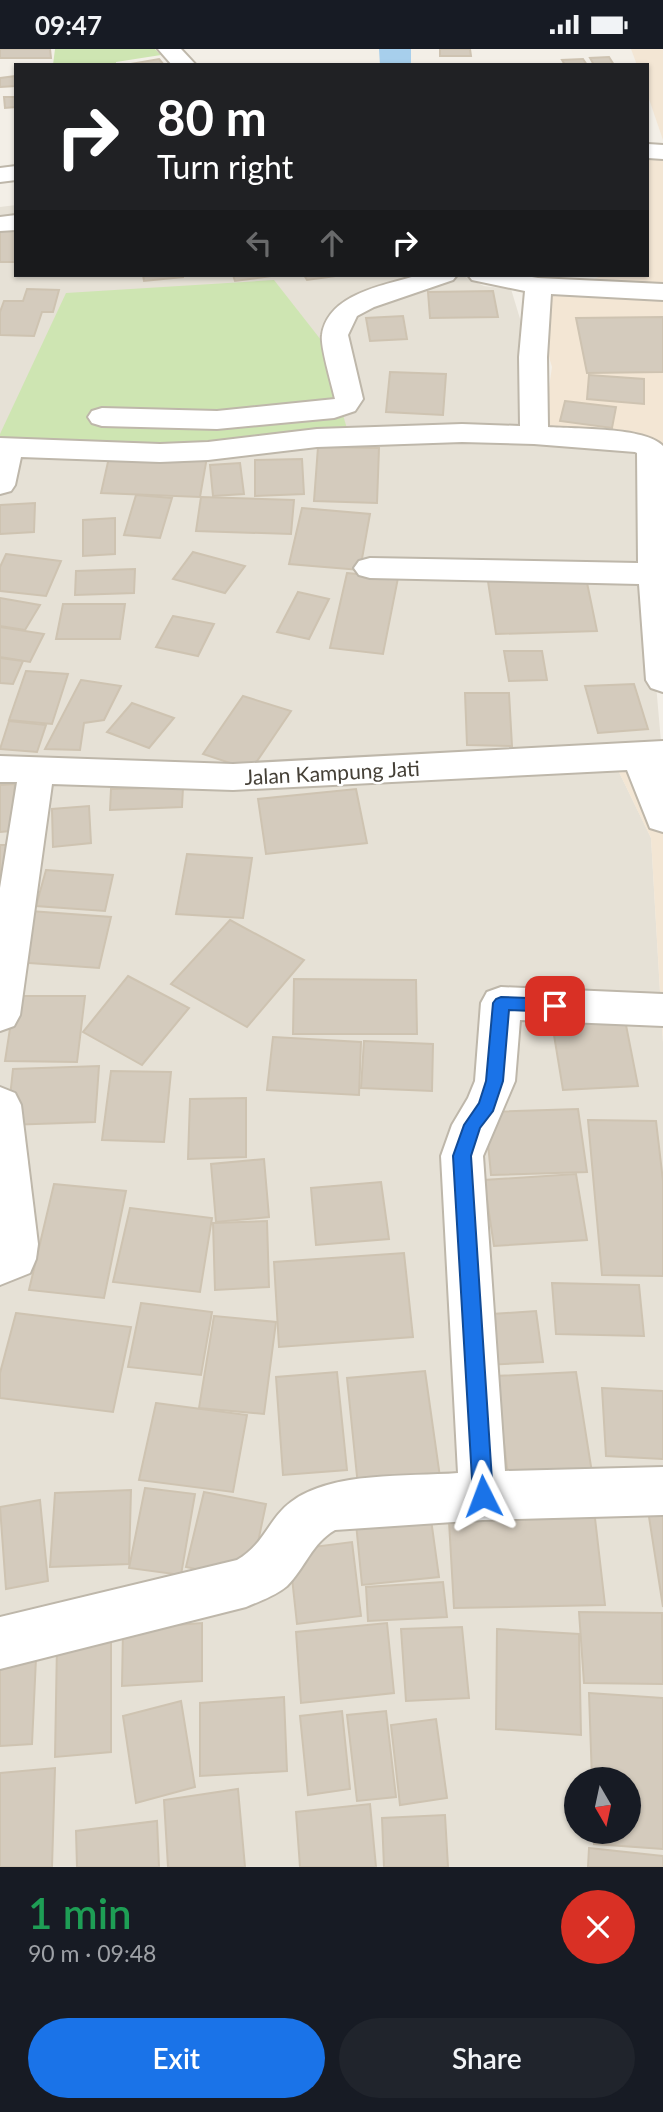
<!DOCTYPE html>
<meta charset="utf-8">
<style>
body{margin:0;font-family:Lato,sans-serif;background:#20242c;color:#f1f3f6;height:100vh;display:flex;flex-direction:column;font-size:26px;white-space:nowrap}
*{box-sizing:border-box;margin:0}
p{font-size:23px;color:#9ea1a6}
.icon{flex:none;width:38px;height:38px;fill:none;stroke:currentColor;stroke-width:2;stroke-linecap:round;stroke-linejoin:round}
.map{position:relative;height:1818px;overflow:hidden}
.panel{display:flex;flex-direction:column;background:#171b24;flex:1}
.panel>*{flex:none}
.hud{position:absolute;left:14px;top:14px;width:635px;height:214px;border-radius:0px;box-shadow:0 2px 5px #0004;background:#202124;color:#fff;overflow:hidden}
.needle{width:46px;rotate:171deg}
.controls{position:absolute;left:564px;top:1718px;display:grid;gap:14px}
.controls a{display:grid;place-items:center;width:77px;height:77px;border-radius:50%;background:#171b24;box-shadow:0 2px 5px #0004;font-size:35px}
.pin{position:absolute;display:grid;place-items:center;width:60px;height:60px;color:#fff;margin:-30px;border-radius:14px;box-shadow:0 4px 10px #0006}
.me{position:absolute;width:77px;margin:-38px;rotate:357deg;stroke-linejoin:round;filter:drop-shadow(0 0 5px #0008)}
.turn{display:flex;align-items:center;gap:24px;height:147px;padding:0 28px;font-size:32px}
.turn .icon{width:91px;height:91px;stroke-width:2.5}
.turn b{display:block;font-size:49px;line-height:60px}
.lanes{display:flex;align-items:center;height:66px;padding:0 28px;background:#0003;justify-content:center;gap:35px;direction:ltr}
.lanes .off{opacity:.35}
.round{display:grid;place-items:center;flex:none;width:74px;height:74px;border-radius:37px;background:#20242c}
.summary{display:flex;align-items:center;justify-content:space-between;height:119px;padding:0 28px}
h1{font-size:42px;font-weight:600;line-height:52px;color:#1e9e55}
.cta{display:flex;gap:14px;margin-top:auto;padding:14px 28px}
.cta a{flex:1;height:80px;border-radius:42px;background:#1a73e8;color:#fff;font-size:28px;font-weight:600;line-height:80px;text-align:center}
.cta a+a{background:#20242c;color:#f1f3f6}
.status{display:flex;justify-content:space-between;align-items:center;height:49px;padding:0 35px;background:#171b24;direction:ltr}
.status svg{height:19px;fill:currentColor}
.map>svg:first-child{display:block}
.residential{fill:#e6e1d6;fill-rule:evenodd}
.commercial{fill:#f3e6d4}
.green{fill:#cee5b2}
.water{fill:#a7cfec}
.building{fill:#d4cbbd;stroke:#cec3b1;stroke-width:2}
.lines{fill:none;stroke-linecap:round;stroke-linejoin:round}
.minor-casing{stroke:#beb7aa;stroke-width:4}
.minor{fill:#fff;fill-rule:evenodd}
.route{fill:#1a73e8;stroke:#114b97;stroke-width:2}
.labels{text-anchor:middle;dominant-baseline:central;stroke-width:5;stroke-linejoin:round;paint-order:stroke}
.street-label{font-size:21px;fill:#454037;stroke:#fff}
</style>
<div class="status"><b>09:47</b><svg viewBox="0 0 49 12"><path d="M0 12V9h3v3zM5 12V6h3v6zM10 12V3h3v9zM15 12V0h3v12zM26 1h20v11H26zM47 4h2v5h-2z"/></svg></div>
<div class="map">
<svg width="663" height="1818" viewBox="0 0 663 1818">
<rect width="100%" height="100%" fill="#f3efe7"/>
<path class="residential" d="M16,156V226H461L484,237L511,240L534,316L521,392L617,397L636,405L661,693L616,717L651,789L663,994V1818H0V158ZM576,1731H628V1783H576Z"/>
<g class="commercial">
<polygon points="631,0 663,0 663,91 648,47 648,16 637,16"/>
<polygon points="648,109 663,111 663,235 584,234 604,226 648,226"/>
<polygon points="530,244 663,250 663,515 658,400 543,380 552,318"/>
<polygon points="663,712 663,994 651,789 616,717"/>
</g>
<g class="green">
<polygon points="55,0 155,0 161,6 116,13 116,16 53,16"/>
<polygon points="274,231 321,291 348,383 197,398 0,394 0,385 66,244"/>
</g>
<polygon class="water" points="379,0 411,0 411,16 380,16"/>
<g class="building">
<polygon points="0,0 50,0 51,9 0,9"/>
<polygon points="440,0 470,0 471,7 440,7"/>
<polygon points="609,8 614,16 594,16 590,9"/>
<polygon points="159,10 164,16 125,16"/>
<polygon points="583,10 587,16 565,16 562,11"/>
<polygon points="16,27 16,37 0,38 0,29"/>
<polygon points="4,48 16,48 16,58 5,59"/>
<rect x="0" y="179" width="16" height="34"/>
<polygon points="143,226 183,226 183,228 144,232"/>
<polygon points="233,226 272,226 272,227 235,232"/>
<polygon points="304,226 343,226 307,231"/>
<polygon points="27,240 59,241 53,263 42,263 34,287 0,286 0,263 4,252 23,252"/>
<polygon points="493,242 498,268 430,269 428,243"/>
<polygon points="403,267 407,290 370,292 366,269"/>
<polygon points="663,268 663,323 587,324 576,269"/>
<polygon points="390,323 446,325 443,366 386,363"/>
<polygon points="589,326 644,330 644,355 587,350"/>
<polygon points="565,352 616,358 612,379 560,372"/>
<polygon points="318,398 379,399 377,454 314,452"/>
<polygon points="110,404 207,408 200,448 101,444"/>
<polygon points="302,410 304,445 255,447 255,411"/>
<polygon points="240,414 244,445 213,447 210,416"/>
<polygon points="136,446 172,449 160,489 124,486"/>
<polygon points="201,448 294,451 291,485 196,482"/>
<polygon points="35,454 34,483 0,485 0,456"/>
<polygon points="302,459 370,465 360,521 289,515"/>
<polygon points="115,469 115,505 83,507 83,471"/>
<polygon points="193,503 245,517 225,544 173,530"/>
<polygon points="6,505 61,512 46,547 0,542 0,518"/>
<polygon points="135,520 134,544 75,546 76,522"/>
<polygon points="347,524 398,529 383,605 330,599"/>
<polygon points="585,524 597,582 496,585 487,526"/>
<polygon points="298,543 329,550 309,590 277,583"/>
<polygon points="0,549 40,556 25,581 0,577"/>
<polygon points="63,555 125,555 120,590 56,590"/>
<polygon points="173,567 214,575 198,607 156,598"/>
<polygon points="0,578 44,585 30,613 0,608"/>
<polygon points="504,602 542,602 547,631 509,632"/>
<polygon points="0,609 23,612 13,635 0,634"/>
<polygon points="26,622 68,625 52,675 9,671"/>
<polygon points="81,631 121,637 104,671 84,674 80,701 45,700"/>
<polygon points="634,635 648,680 598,684 585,637"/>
<polygon points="465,644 509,644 512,697 467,696"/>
<polygon points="243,647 291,662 251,721 203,705"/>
<polygon points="132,654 174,669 149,699 107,683"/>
<polygon points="9,672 46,676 37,703 0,700"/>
<polygon points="15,735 10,782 0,783 0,736"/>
<polygon points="183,738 182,758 110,761 111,740"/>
<polygon points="356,740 367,794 266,805 258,750"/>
<polygon points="89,757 91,794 53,798 52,760"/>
<polygon points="0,796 8,796 0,835"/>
<polygon points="187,805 252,809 243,869 176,865"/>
<polygon points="46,821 113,826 105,862 36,857"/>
<polygon points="30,862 111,868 99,919 16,913"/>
<polygon points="230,871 304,911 247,978 171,935"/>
<polygon points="128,927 189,959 142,1016 83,983"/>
<polygon points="294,930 416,931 417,985 293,985"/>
<polygon points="15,947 85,947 77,1013 5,1012"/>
<polygon points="625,971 638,1037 563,1041 552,974"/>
<polygon points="273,988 361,993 359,1046 267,1041"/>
<polygon points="364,992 433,995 432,1042 361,1039"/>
<polygon points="99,1017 95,1073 7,1076 13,1020"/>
<polygon points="111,1022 171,1023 164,1093 102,1091"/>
<polygon points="246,1049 246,1108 188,1110 190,1050"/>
<polygon points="578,1060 587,1123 491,1126 485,1063"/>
<polygon points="588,1071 656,1072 663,1132 663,1227 602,1226"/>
<polygon points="264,1110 269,1168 216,1173 211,1115"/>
<polygon points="576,1125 587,1191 494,1197 484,1131"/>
<polygon points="381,1133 389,1190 316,1196 311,1139"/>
<polygon points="54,1135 126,1142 104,1249 29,1241"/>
<polygon points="130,1159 212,1169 200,1243 113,1233"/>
<polygon points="267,1172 269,1238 215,1241 213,1174"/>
<polygon points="404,1204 413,1288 279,1298 274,1213"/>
<polygon points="552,1234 639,1236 644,1287 556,1285"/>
<polygon points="141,1254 212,1263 201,1326 128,1318"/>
<polygon points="536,1262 543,1313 484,1316 477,1266"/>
<polygon points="16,1264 131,1278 113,1363 0,1349 0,1324"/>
<polygon points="214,1267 276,1273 264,1365 199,1359"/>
<polygon points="425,1322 440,1428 358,1437 347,1329"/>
<polygon points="337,1323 347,1421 283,1426 276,1328"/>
<polygon points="576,1323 593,1430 509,1435 496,1327"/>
<polygon points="602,1339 663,1342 663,1410 606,1407"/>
<polygon points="156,1354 247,1366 233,1443 139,1431"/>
<polygon points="145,1439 195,1445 181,1526 129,1519"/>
<polygon points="131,1441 129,1515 50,1518 55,1444"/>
<polygon points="204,1443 266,1455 250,1531 186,1518"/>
<polygon points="40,1451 48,1532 6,1540 0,1458"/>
<polygon points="593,1452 605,1556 454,1559 448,1455"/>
<polygon points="663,1454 663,1558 647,1455"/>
<polygon points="429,1456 439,1528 362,1536 355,1464"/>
<polygon points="352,1493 361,1567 297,1575 289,1501"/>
<polygon points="443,1533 447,1568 368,1572 366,1538"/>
<polygon points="579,1563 662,1564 663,1635 584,1634"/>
<polygon points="202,1574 202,1632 122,1637 123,1580"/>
<polygon points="387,1574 394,1644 301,1654 296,1583"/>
<polygon points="462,1578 469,1649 406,1652 401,1580"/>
<polygon points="497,1580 579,1585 581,1686 496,1680"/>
<polygon points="111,1591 111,1703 55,1708 57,1596"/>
<polygon points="36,1609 32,1695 0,1697 0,1612"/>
<polygon points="589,1644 663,1649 663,1800 594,1795 593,1783 628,1783 628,1731 592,1731"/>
<polygon points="284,1648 287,1722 200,1727 200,1654"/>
<polygon points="181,1652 195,1738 136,1754 123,1667"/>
<polygon points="342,1662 350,1740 308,1746 300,1667"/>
<polygon points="386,1662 396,1748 357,1752 347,1666"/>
<polygon points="436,1670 447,1749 400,1756 391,1676"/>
<polygon points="55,1719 52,1818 0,1818 0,1724"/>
<polygon points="238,1740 245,1818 168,1818 164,1751"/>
<polygon points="370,1755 376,1818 300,1818 296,1763"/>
<polygon points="445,1766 448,1818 384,1818 382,1769"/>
<polygon points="157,1772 159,1818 77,1818 76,1782"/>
<polygon points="589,1799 663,1807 663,1818 588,1818"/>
</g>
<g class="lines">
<g class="minor-casing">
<g id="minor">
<polygon points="158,0 181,0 196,16 172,16"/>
<polygon points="648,95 663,96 663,110 648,109"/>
<polygon points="16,117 16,131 0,133 0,119"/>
<polygon points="16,166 16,181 0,182 0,168"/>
<path d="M419,226H457L453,231L374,258L357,267L348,286L363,350L355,362L334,369L217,380L102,377L92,374L88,368L92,362L102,359L217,362L335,350C332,336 320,297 322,286C328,244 386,236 419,226Z"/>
<path d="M468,226H520L538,229L663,235V251L551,245L547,308L548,378C575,380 646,378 663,397V643L651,639L646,631L639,535L370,529L359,526L354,519L359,512L370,509L638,514L637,404L635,403L534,395L462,393L317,398L208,411L160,413L21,408L15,436L11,442L0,445V389L160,395L208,393L317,380L462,375L520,377L519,308L525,242L472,231Z"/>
<polygon points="663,692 663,783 650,779 627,721 233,741 52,735 20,966 14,977 0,982 0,839 17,733 0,733 0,707 233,715"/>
<path d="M501,938L663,945V977L520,971L515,1032L483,1107L505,1422L663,1418V1466L483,1471L335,1481C312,1494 305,1519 287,1537C275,1547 260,1552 246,1558L0,1620V1568L237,1511C264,1496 269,1469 291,1453C332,1422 407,1428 458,1424L441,1107L452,1076L468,1049L475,1032L481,954L487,943Z"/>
<polygon points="0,1038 15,1044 21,1056 38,1195 36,1210 30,1224 0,1236"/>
</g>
</g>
<use href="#minor" class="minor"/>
</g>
<polygon class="route" points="501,948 555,950 561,952 563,957 561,961 555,963 509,961 503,1032 493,1062 480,1079 471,1107 493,1447 490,1454 483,1457 476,1454 473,1447 453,1107 464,1076 479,1054 486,1032 493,954 496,950"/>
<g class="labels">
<g class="street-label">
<text transform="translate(332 723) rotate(-3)">Jalan Kampung Jati</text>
</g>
</g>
</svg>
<div class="controls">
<a><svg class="needle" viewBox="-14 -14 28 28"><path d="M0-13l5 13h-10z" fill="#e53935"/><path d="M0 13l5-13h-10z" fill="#9ea1a6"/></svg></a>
</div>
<div class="pin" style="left:555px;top:957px;background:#d93025"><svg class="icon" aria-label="arrive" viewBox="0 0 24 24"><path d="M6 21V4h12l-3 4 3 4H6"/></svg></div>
<svg class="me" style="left:483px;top:1447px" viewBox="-20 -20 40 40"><path d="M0-17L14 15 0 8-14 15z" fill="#1a73e8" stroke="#fff" stroke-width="4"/></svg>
<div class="hud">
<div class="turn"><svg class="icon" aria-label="right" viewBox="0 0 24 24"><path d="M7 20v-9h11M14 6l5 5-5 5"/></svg><div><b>80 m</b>Turn right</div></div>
<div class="lanes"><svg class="icon off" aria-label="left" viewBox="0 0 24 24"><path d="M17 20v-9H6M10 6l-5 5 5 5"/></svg><svg class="icon off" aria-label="ahead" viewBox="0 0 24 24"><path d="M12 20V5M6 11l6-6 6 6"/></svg><svg class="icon" aria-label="right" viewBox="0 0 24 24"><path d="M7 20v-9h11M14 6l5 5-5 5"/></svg></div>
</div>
</div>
<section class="panel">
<div class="summary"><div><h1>1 min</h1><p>90 m · 09:48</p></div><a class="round" style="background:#d93025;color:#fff"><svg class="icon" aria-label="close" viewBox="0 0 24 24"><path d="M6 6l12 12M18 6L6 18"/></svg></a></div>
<div class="cta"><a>Exit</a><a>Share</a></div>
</section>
